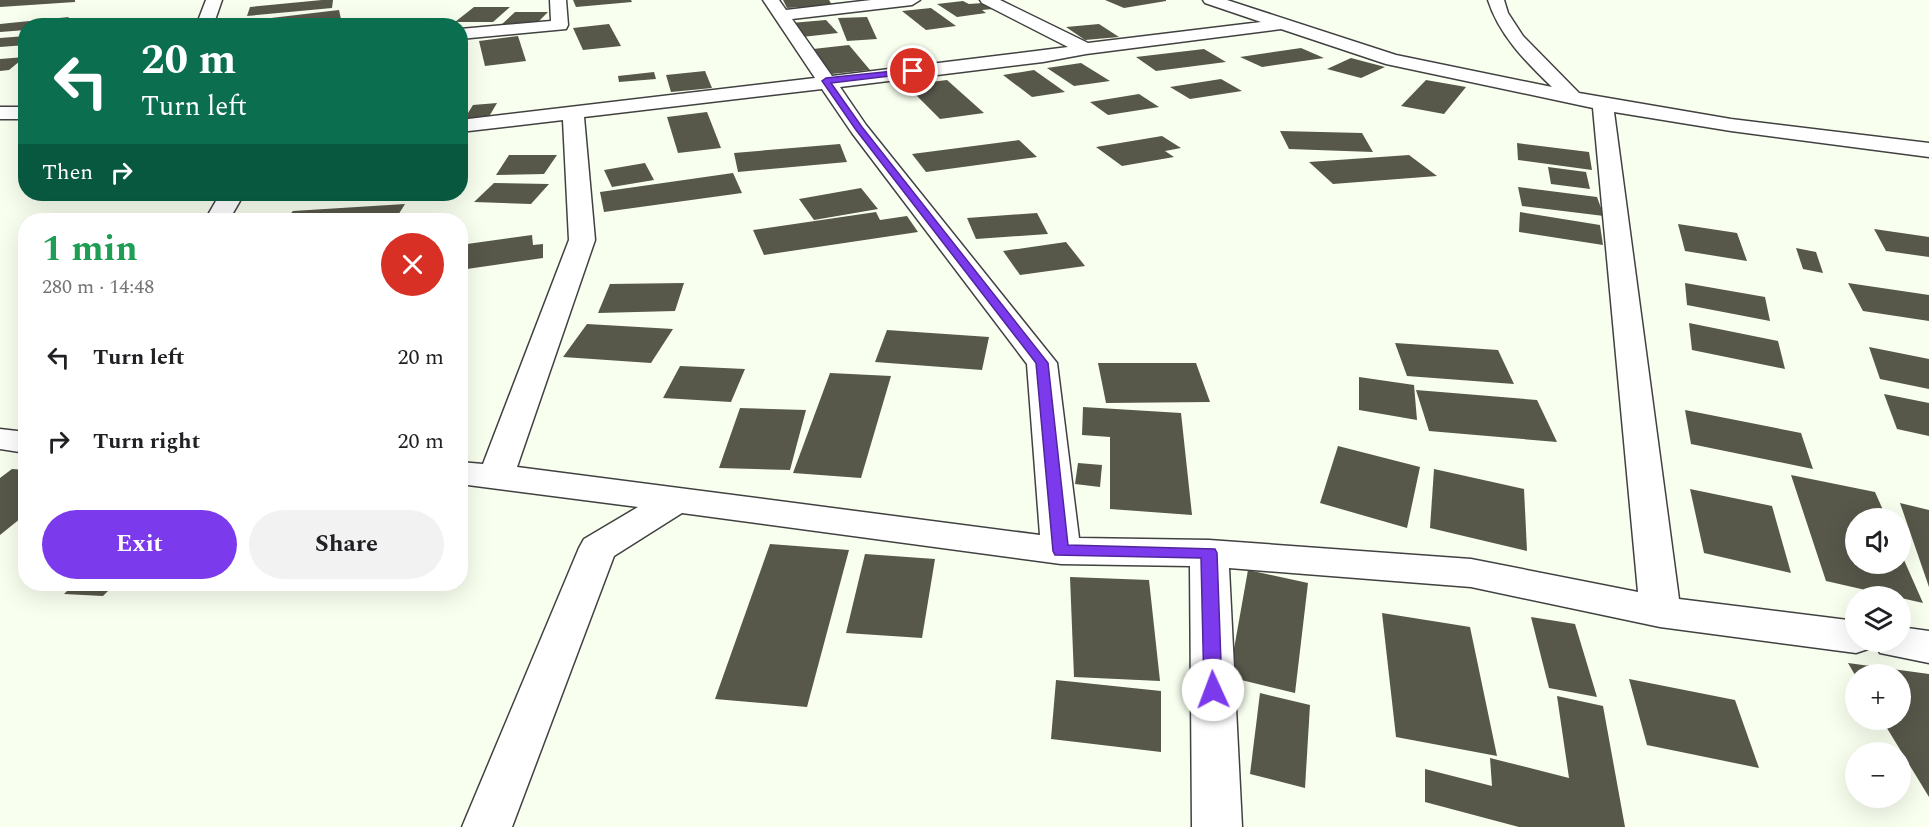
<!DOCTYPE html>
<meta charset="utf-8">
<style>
body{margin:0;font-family:Spectral,serif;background:#f2f2f2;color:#202124;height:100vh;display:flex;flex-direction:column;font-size:22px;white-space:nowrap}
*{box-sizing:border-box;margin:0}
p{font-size:20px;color:#757577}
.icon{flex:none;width:33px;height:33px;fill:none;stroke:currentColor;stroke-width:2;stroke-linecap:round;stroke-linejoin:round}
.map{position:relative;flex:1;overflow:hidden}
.side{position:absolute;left:18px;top:213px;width:450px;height:378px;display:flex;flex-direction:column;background:#fff;border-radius:24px;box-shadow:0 6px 24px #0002}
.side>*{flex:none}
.guide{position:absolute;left:18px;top:18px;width:450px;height:183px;border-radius:24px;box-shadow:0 6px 24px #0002;background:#0b6e4f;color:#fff;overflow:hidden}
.fabs{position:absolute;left:1845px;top:508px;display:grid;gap:12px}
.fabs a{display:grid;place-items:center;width:66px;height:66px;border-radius:50%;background:#fff;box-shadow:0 6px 24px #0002;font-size:30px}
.pin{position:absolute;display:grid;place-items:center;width:51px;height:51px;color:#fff;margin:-26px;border:3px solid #fff;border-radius:50%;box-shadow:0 2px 6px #0007}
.me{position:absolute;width:66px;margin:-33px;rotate:358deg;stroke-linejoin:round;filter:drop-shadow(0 0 4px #0008)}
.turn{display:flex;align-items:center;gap:21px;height:126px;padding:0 24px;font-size:27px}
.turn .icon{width:78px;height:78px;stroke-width:2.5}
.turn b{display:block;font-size:42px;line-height:51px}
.then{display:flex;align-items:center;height:57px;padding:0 24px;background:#0003;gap:12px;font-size:22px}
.round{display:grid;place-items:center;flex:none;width:63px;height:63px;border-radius:32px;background:#f2f2f2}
.head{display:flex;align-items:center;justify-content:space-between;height:102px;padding:0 24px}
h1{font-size:36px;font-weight:700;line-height:45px;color:#1e9e55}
.action{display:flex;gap:12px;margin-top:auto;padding:12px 24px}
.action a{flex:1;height:69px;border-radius:36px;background:#7c3aed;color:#fff;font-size:24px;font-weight:700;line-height:69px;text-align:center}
.action a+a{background:#f2f2f2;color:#202124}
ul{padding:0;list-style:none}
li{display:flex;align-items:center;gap:18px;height:84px;padding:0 24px}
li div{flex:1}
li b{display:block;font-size:22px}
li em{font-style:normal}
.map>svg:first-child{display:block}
.building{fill:#57574a}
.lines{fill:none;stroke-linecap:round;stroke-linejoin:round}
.minor-casing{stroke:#414141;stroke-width:3}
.minor{fill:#fff;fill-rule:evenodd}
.route{fill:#7c3aed;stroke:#51269a;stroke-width:1.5}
</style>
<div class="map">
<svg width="1929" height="827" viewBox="0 0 1929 827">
<rect width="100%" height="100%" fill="#f8ffef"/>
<g class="building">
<polygon points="0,0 75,0 75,2 0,7"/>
<polygon points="322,0 333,0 332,8 247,16 250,7"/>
<polygon points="573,0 631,0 632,2 576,7"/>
<polygon points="783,0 829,0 832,5 787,8"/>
<polygon points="1105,0 1166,0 1166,1 1124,8"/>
<polygon points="963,1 969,4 983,3 993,9 982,10 986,13 957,17 937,4"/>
<polygon points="474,7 510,7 493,22 455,22"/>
<polygon points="931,8 956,26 926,30 902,11"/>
<polygon points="339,10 341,19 283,26 236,26 237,22"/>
<polygon points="515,12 548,12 534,26 500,26"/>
<polygon points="69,17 63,26 26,26 26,30 0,32 0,24"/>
<polygon points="867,17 877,39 847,41 838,18"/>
<polygon points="826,20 838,33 802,37 791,23"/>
<polygon points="609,24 621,46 583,50 573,28"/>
<polygon points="1099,24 1119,37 1085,40 1066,27"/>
<polygon points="26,36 26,45 0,47 0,38"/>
<polygon points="518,36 526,61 485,66 479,41"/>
<polygon points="849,45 870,70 832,74 813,49"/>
<polygon points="1301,48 1324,58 1262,67 1240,57"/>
<polygon points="1204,49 1226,62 1156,71 1136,57"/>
<polygon points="25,57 9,70 0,71 0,59"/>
<polygon points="1351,58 1385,67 1361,78 1327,69"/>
<polygon points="1081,63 1110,81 1074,86 1047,68"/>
<polygon points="1034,70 1065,92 1032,97 1003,75"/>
<polygon points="705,71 712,88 671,92 666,75"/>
<polygon points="654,72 656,79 619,82 618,76"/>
<polygon points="1221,79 1242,91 1190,99 1170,87"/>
<polygon points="947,80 984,113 940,119 906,85"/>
<polygon points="1426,80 1466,87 1444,114 1401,106"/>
<polygon points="1139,94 1159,107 1108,115 1090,102"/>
<polygon points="497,103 487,120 463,121 473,105"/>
<polygon points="707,112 721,148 678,153 667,117"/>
<polygon points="1280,131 1362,133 1373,152 1289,149"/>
<polygon points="1162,136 1181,148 1165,151 1174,157 1122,166 1096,147"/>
<polygon points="1019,140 1037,157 926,172 912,154"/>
<polygon points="1517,143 1589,152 1592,170 1518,160"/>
<polygon points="840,144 847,162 738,172 734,153"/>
<polygon points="509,155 557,155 544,174 496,175"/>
<polygon points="1409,155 1437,176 1333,184 1309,162"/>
<polygon points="645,163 654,180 612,187 604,170"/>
<polygon points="1548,167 1586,172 1590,189 1551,184"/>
<polygon points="733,173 742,193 604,212 600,192"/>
<polygon points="494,183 549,184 531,204 474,202"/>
<polygon points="1518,187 1597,197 1604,216 1522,206"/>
<polygon points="861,188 878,209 814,220 799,199"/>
<polygon points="405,204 395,220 285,220 293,211"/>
<polygon points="876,212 880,220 907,216 918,232 764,255 753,230"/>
<polygon points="1520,212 1600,225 1603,245 1519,232"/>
<polygon points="1037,213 1048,234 976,239 967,218"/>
<polygon points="1678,224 1737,233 1747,261 1685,251"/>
<polygon points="1874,229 1929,237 1929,257 1886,251"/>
<polygon points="532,235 533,245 543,244 543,258 460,270 460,245"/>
<polygon points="1066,242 1085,266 1020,275 1003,251"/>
<polygon points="1796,248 1816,252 1823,273 1803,269"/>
<polygon points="684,283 675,311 598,313 610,284"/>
<polygon points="1685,283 1765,297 1770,321 1687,305"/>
<polygon points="1848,283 1929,295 1929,321 1863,311"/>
<polygon points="1689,323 1778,341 1785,369 1692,350"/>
<polygon points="587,324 673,329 651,363 563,357"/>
<polygon points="887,330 989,337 982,370 875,362"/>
<polygon points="1395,343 1498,350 1514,384 1407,376"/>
<polygon points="1869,347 1929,359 1929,389 1880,379"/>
<polygon points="1098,363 1196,363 1210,402 1106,403"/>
<polygon points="680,366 745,369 731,402 663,398"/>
<polygon points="830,373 891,376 861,478 793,473"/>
<polygon points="1359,377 1414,385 1417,420 1359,410"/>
<polygon points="1416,390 1537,400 1557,442 1429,431"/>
<polygon points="1884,394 1929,403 1929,436 1897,429"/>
<polygon points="1083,407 1181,413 1192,515 1110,509 1110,437 1082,435"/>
<polygon points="740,408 806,410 790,470 719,468"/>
<polygon points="1685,410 1801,433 1813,469 1691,444"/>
<polygon points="1338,446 1420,467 1407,528 1320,503"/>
<polygon points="1078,463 1102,465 1100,487 1075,484"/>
<polygon points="12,469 26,470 26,514 0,535 0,478"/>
<polygon points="1434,469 1524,489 1527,551 1430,528"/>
<polygon points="1791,475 1875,492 1887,519 1856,519 1856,564 1900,564 1900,551 1923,603 1826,581"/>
<polygon points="1690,489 1772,506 1791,573 1704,553"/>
<polygon points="1900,503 1929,510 1929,587"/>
<polygon points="770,544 849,550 807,707 715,699"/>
<polygon points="865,554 935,559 922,638 846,633"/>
<polygon points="1248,570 1308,583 1295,693 1229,677"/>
<polygon points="1070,577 1149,580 1160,681 1074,677"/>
<polygon points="74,584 115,584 103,596 64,594"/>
<polygon points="1382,613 1470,627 1497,756 1396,737"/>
<polygon points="1531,617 1575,624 1597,697 1549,688"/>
<polygon points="1848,663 1929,674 1929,797 1882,720 1900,720 1900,675 1855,675"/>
<polygon points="1629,679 1735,700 1759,768 1647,745"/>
<polygon points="1056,680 1161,691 1161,752 1051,739"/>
<polygon points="1260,693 1310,705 1305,788 1250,774"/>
<polygon points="1557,696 1603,706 1625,827 1519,827 1425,802 1425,769 1492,786 1490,758 1569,778"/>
</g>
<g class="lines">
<g class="minor-casing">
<g id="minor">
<polygon points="206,0 222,0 213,26 196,26"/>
<polygon points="550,0 566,0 568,25 566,29 460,39 460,29 551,21"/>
<path d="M763,0H779L786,10L871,0H920L912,5L792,19L832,76L1068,47L982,3L980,0H1000L1088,43L1261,22L1205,3L1203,0H1227L1396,55L1552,87C1526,62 1499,35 1488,0H1504L1508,13L1523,36L1579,93L1731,119L1929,143V157L1731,131L1614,112L1679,599L1856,621V642H1900V627L1929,631V663L1880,653L1874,643L1871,648L1856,653L1660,627L1471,587L1229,568L1242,827H1192L1190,566L1061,564L682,513L614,556L512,827H462L579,548L584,539L638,507L460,484V462L483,464L569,240L563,120L460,132V120L815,78ZM1281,29L1386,64L1593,108L1638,592L1471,559L1209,540L1079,538L1057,363L866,125L840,87L1043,62L1086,54ZM822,89L852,133L1027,364L1040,535L517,467L595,240L584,117Z"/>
<rect x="0" y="107" width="26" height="12"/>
<polygon points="220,194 244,194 229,220 205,220"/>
<polygon points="0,429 26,432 26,453 0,449"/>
</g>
</g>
<use href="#minor" class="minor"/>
</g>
<polygon class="route" points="913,69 917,71 915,73 831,83 862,127 1048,363 1068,545 1215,549 1217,553 1222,690 1219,695 1213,697 1206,695 1204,690 1201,558 1055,555 1053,551 1036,363 856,130 822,81 826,78"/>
</svg>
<div class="fabs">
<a><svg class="icon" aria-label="sound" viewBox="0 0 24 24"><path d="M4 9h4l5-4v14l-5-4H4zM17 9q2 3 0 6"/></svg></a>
<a><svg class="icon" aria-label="layers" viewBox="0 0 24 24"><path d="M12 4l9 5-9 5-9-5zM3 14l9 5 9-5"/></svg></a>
<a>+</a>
<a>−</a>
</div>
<div class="pin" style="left:913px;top:71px;background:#d93025"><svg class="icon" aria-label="arrive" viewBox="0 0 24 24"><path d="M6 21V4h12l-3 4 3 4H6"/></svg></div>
<svg class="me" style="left:1213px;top:690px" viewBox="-20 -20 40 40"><circle r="19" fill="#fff"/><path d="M0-13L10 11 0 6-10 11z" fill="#7c3aed"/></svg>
<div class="guide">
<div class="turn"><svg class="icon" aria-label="left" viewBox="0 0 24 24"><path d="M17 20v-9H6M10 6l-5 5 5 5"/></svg><div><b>20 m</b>Turn left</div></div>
<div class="then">Then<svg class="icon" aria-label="right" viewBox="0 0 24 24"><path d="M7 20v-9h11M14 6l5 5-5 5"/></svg></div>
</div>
<section class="side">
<div class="head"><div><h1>1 min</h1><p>280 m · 14:48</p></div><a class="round" style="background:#d93025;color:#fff"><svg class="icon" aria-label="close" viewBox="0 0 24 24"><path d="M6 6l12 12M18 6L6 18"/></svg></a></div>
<ul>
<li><svg class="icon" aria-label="left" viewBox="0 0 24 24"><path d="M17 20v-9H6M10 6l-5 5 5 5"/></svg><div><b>Turn left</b></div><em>20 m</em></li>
<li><svg class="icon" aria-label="right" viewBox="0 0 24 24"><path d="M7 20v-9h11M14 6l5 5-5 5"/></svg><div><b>Turn right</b></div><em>20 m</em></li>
</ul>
<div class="action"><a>Exit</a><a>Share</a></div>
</section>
</div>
